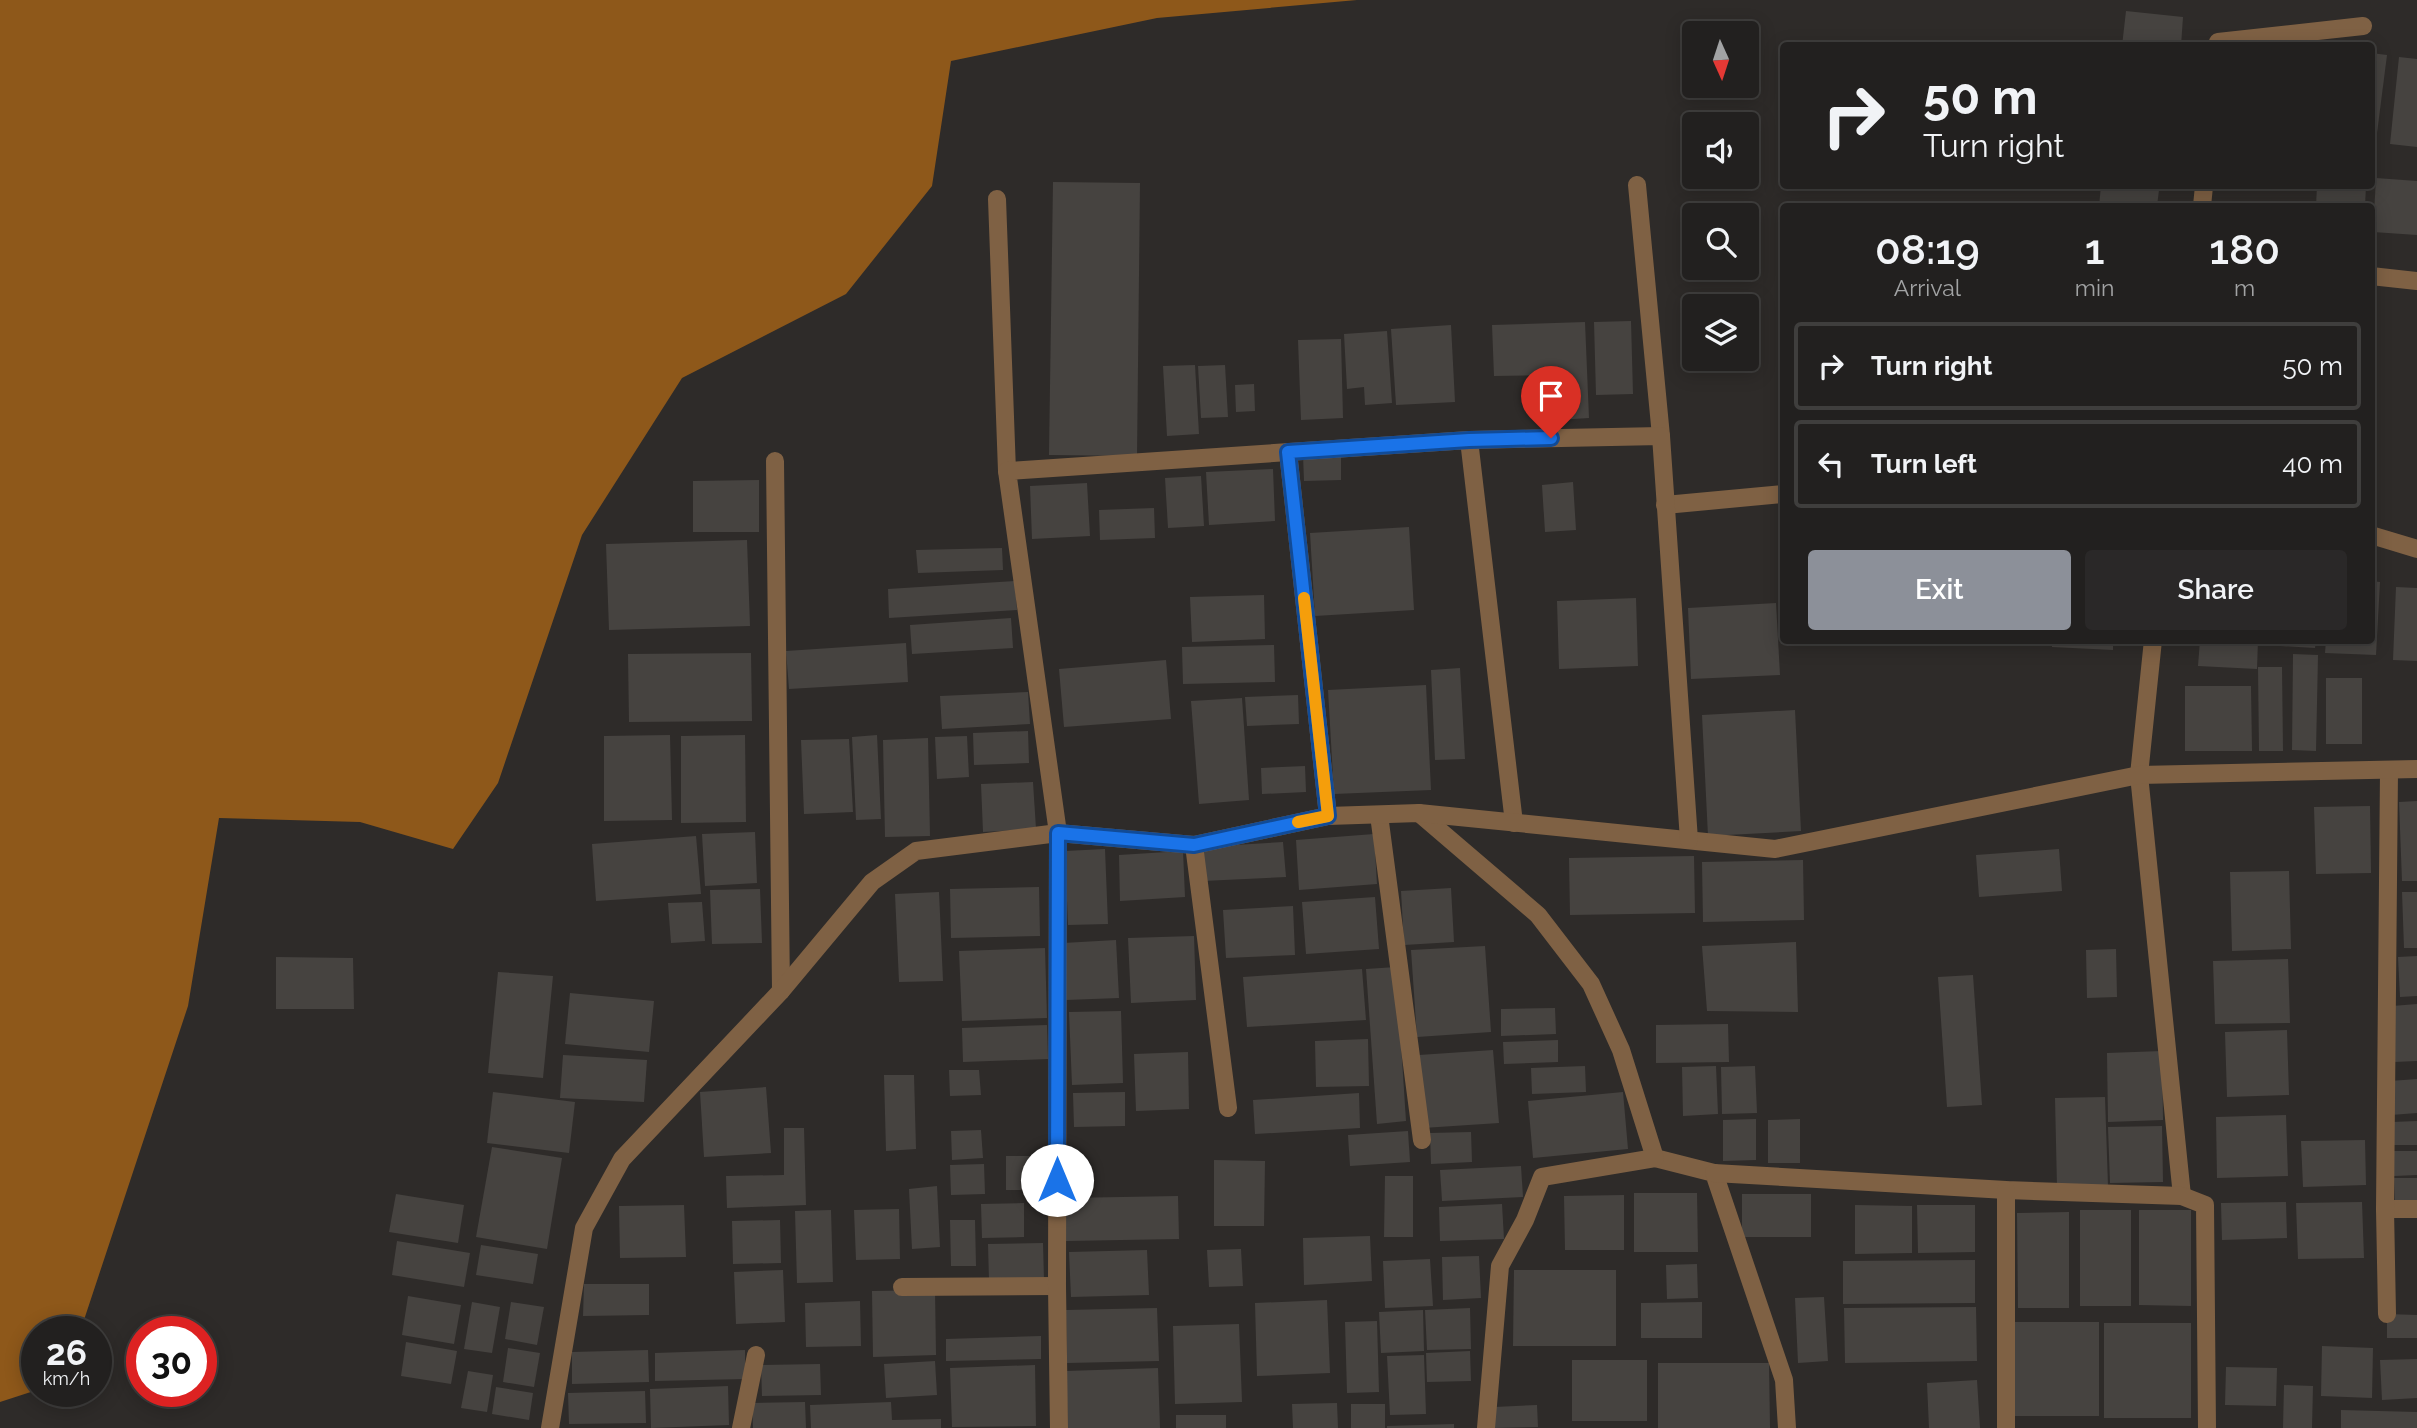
<!DOCTYPE html>
<style>
body{margin:0;font-family:Raleway,sans-serif;background:#2a2828;color:#f1f3f6;height:100vh;display:flex;flex-direction:column;font-size:26px;white-space:nowrap}
*{box-sizing:border-box;margin:0}
p{font-size:23px;color:#a2a3a4}
.icon{flex:none;width:38px;height:38px;fill:none;stroke:currentColor;stroke-width:2;stroke-linecap:round;stroke-linejoin:round}
.map{position:relative;flex:1;overflow:hidden}
.sheet{position:absolute;left:1780px;top:203px;width:595px;height:441px;display:flex;flex-direction:column;background:#22201f;border-radius:7px;box-shadow:0 4px 18px #0003,0 0 0 2px #3f3e3d}
.sheet>*{flex:none}
.banner{position:absolute;left:1780px;top:42px;width:595px;height:147px;border-radius:7px;box-shadow:0 4px 18px #0003,0 0 0 2px #3f3e3d;background:#22201f;color:#f1f3f6;overflow:hidden}
.needle{width:46px;rotate:177deg}
.buttons{position:absolute;left:1682px;top:21px;display:grid;gap:14px}
.buttons a{display:grid;place-items:center;width:77px;height:77px;border-radius:7px;background:#22201f;box-shadow:0 4px 18px #0003,0 0 0 2px #3f3e3d;font-size:35px}
.speed{position:absolute;left:21px;top:1316px;display:flex;gap:14px;font-size:35px;font-weight:700;text-align:center}
.speed>*{display:grid;place-content:center;width:91px;height:91px;border-radius:50%;background:#22201f;box-shadow:0 4px 18px #0003,0 0 0 2px #3f3e3d;line-height:1}
.speed small{font-size:18px;font-weight:400}
.speed .limit{border:10px solid #d22;background:#fff;color:#111}
.pin{position:absolute;display:grid;place-items:center;width:60px;height:60px;color:#fff;margin:-72px -30px;border-radius:50% 50% 50% 0;rotate:-45deg;box-shadow:0 0 7px #0007}
.pin .icon{rotate:45deg}
.me{position:absolute;width:77px;margin:-38px;rotate:0deg;stroke-linejoin:round;filter:drop-shadow(0 0 5px #0008)}
.turn{display:flex;align-items:center;gap:24px;height:147px;padding:0 28px;font-size:32px}
.turn .icon{width:91px;height:91px;stroke-width:2.5}
.turn b{display:block;font-size:49px;line-height:60px}
.eta{display:flex;justify-content:space-evenly;align-items:center;height:119px;text-align:center}
.eta b{font-size:42px;font-weight:600;line-height:49px}
.action{display:flex;gap:14px;margin-top:auto;padding:14px 28px}
.action a{flex:1;height:80px;border-radius:7px;background:#8c9099;color:#fff;font-size:28px;font-weight:600;line-height:80px;text-align:center}
.action a+a{background:#2a2828;color:#f1f3f6}
ul{padding:0;list-style:none}
li{display:flex;align-items:center;gap:21px;height:88px;margin:0 14px 10px;padding:0 14px;border:4px solid #3f3e3d;border-radius:7px}
li div{flex:1}
li b{display:block;font-size:26px}
li em{font-style:normal}
.map>svg:first-child{display:block}
.water{fill:#8e581a}
.building{fill:#464340}
.lines{fill:none;stroke-linecap:round;stroke-linejoin:round}
.minor{stroke:#7f6144;stroke-width:18}
.route-casing{stroke:#114b97;stroke-width:18}
.route{stroke:#1a73e8;stroke-width:12}
.slow{stroke:#f59e0b;stroke-width:12}
</style>
<div class="map">
<svg width="2417" height="1428" viewBox="0 0 2417 1428">
<rect width="100%" height="100%" fill="#2e2b29"/>
<polygon class="water" points="0,0 1357,0 1157,18 951,61 932,186 846,294 682,378 582,535 498,783 453,849 360,822 219,818 188,1006 80,1332 37,1332 37,1390 0,1402"/>
<g class="building">
<polygon points="2126,11 2183,17 2181,46 2122,46"/>
<polygon points="2371,53 2387,55 2376,141 2371,141"/>
<polygon points="2399,57 2417,59 2417,147 2390,144"/>
<polygon points="2376,178 2417,181 2417,235 2373,232"/>
<polygon points="1053,182 1140,183 1137,456 1049,455"/>
<polygon points="2101,186 2159,190 2157,206 2099,206"/>
<polygon points="2317,186 2366,186 2365,206 2316,206"/>
<polygon points="1631,321 1633,394 1596,395 1594,322"/>
<polygon points="1585,322 1589,418 1557,420 1555,375 1494,376 1492,325"/>
<polygon points="1451,325 1455,402 1396,405 1391,329"/>
<polygon points="1387,331 1392,403 1365,405 1364,387 1347,389 1344,334"/>
<polygon points="1341,339 1343,418 1301,420 1298,340"/>
<polygon points="1195,365 1199,434 1167,436 1163,366"/>
<polygon points="1225,365 1228,417 1201,418 1198,366"/>
<polygon points="1254,384 1255,411 1236,412 1235,385"/>
<polygon points="1341,454 1341,480 1304,481 1303,455"/>
<polygon points="1273,469 1275,521 1209,525 1206,472"/>
<polygon points="1201,476 1204,526 1168,528 1165,478"/>
<polygon points="759,480 759,532 693,532 693,481"/>
<polygon points="1573,482 1576,530 1545,532 1542,485"/>
<polygon points="1087,483 1090,536 1032,539 1030,486"/>
<polygon points="1154,508 1155,538 1100,540 1099,510"/>
<polygon points="1409,527 1414,610 1315,616 1310,533"/>
<polygon points="747,540 750,626 609,630 606,544"/>
<polygon points="1002,548 1003,570 918,573 916,550"/>
<polygon points="1015,581 1017,610 889,618 888,589"/>
<polygon points="2371,581 2380,582 2376,655 2325,653 2326,640 2371,640"/>
<polygon points="2396,587 2417,588 2417,661 2393,660"/>
<polygon points="1264,595 1265,639 1192,642 1190,597"/>
<polygon points="1636,598 1638,666 1559,669 1557,601"/>
<polygon points="1776,603 1780,675 1691,679 1688,608"/>
<polygon points="1011,618 1013,648 912,654 910,625"/>
<polygon points="2052,640 2113,640 2113,650 2052,647"/>
<polygon points="2200,640 2258,640 2257,669 2198,666"/>
<polygon points="2264,640 2316,640 2315,648 2264,645"/>
<polygon points="906,643 908,682 789,689 786,651"/>
<polygon points="1274,645 1275,682 1183,684 1182,647"/>
<polygon points="751,653 752,721 629,722 628,654"/>
<polygon points="2293,654 2318,655 2316,751 2292,750"/>
<polygon points="1166,660 1171,719 1064,727 1059,669"/>
<polygon points="2258,667 2282,667 2283,751 2259,751"/>
<polygon points="1460,668 1465,759 1435,760 1431,670"/>
<rect x="2326" y="678" width="36" height="66"/>
<polygon points="1426,685 1431,790 1334,794 1328,690"/>
<polygon points="2185,686 2251,686 2252,751 2185,751"/>
<polygon points="1028,692 1030,724 942,729 940,696"/>
<polygon points="1298,695 1299,724 1247,726 1245,697"/>
<polygon points="1242,698 1249,800 1199,804 1191,701"/>
<polygon points="1795,710 1801,831 1708,836 1702,715"/>
<polygon points="1028,731 1029,763 974,765 973,733"/>
<polygon points="670,735 672,820 604,821 604,736"/>
<polygon points="745,735 746,822 681,823 681,736"/>
<polygon points="877,735 881,819 856,820 852,737"/>
<polygon points="967,736 969,777 937,779 935,737"/>
<polygon points="928,738 930,836 885,837 883,740"/>
<polygon points="849,739 853,812 804,814 801,740"/>
<polygon points="1305,766 1306,792 1262,794 1261,768"/>
<polygon points="1033,782 1036,829 983,832 981,784"/>
<polygon points="2417,801 2417,881 2402,881 2399,802"/>
<polygon points="2370,806 2371,873 2316,874 2314,807"/>
<polygon points="755,832 757,883 705,886 702,834"/>
<polygon points="1374,834 1377,884 1299,890 1296,840"/>
<polygon points="696,836 701,894 596,901 592,844"/>
<polygon points="1283,842 1286,877 1203,881 1201,847"/>
<polygon points="1105,849 1108,924 1068,925 1065,851"/>
<polygon points="2059,849 2062,891 1979,897 1976,855"/>
<polygon points="1183,851 1185,897 1120,901 1119,855"/>
<polygon points="1694,856 1695,913 1570,915 1569,858"/>
<polygon points="1803,860 1804,920 1703,922 1702,862"/>
<polygon points="2289,871 2291,949 2232,951 2230,872"/>
<polygon points="1039,887 1040,936 951,938 950,889"/>
<polygon points="1451,888 1454,942 1404,945 1401,891"/>
<polygon points="760,889 762,943 712,944 710,890"/>
<polygon points="939,892 943,981 899,982 895,894"/>
<polygon points="2402,892 2417,892 2417,948 2404,948"/>
<polygon points="1375,897 1379,949 1306,954 1302,902"/>
<polygon points="702,902 705,941 671,943 668,903"/>
<polygon points="1293,906 1295,955 1226,958 1223,910"/>
<polygon points="1194,936 1196,1000 1131,1003 1128,938"/>
<polygon points="1116,940 1119,998 1066,1000 1063,943"/>
<polygon points="1796,942 1798,1012 1707,1011 1702,946"/>
<polygon points="1485,946 1491,1032 1417,1037 1411,950"/>
<polygon points="1045,948 1047,1018 962,1021 959,951"/>
<polygon points="2116,949 2117,997 2087,998 2086,950"/>
<polygon points="2417,956 2417,996 2400,997 2398,957"/>
<polygon points="276,957 353,958 354,1009 276,1009"/>
<polygon points="2288,959 2290,1023 2215,1024 2213,961"/>
<polygon points="1396,967 1406,1121 1377,1124 1366,969"/>
<polygon points="1362,969 1366,1020 1247,1027 1243,977"/>
<polygon points="498,972 553,976 543,1078 488,1073"/>
<polygon points="1973,975 1982,1105 1947,1107 1938,977"/>
<polygon points="570,993 654,1001 649,1052 565,1044"/>
<polygon points="2417,1004 2417,1061 2394,1062 2392,1006"/>
<polygon points="1555,1008 1556,1034 1501,1036 1501,1009"/>
<polygon points="1121,1011 1123,1083 1072,1085 1069,1012"/>
<polygon points="1728,1024 1729,1062 1656,1063 1656,1025"/>
<polygon points="1047,1025 1048,1059 963,1062 962,1028"/>
<polygon points="2287,1030 2289,1095 2227,1097 2225,1032"/>
<polygon points="1368,1039 1369,1086 1316,1087 1315,1041"/>
<polygon points="1558,1040 1558,1062 1504,1064 1503,1042"/>
<polygon points="1493,1050 1499,1123 1423,1128 1419,1055"/>
<polygon points="2162,1051 2163,1120 2108,1122 2107,1053"/>
<polygon points="1188,1052 1189,1109 1136,1111 1134,1054"/>
<polygon points="563,1055 647,1060 644,1102 560,1098"/>
<polygon points="1585,1066 1586,1092 1532,1094 1531,1068"/>
<polygon points="1716,1066 1718,1114 1683,1116 1682,1067"/>
<polygon points="1755,1066 1757,1113 1722,1114 1721,1067"/>
<polygon points="949,1070 979,1070 981,1095 950,1096"/>
<polygon points="884,1075 914,1075 916,1149 886,1151"/>
<polygon points="2417,1079 2417,1113 2391,1115 2390,1081"/>
<polygon points="766,1087 771,1153 704,1157 700,1092"/>
<polygon points="493,1092 575,1102 569,1153 487,1143"/>
<polygon points="1125,1092 1125,1126 1074,1127 1073,1093"/>
<polygon points="1623,1092 1628,1149 1533,1158 1528,1101"/>
<polygon points="1359,1093 1360,1128 1255,1134 1253,1100"/>
<polygon points="2105,1097 2108,1186 2057,1187 2055,1098"/>
<polygon points="2286,1115 2288,1176 2217,1178 2216,1117"/>
<polygon points="1756,1119 1756,1160 1723,1161 1723,1120"/>
<polygon points="1800,1119 1800,1163 1768,1163 1768,1120"/>
<polygon points="2417,1121 2417,1145 2393,1145 2392,1122"/>
<polygon points="2162,1126 2163,1182 2110,1183 2108,1127"/>
<polygon points="784,1128 804,1128 806,1205 727,1208 726,1176 784,1175"/>
<polygon points="981,1130 983,1158 952,1160 951,1131"/>
<polygon points="1408,1131 1410,1162 1350,1166 1348,1135"/>
<polygon points="1471,1132 1472,1162 1431,1164 1430,1133"/>
<polygon points="2365,1140 2366,1185 2303,1187 2301,1141"/>
<polygon points="492,1147 562,1158 547,1249 476,1237"/>
<polygon points="2394,1151 2417,1151 2417,1175 2394,1176"/>
<polygon points="1006,1156 1048,1156 1047,1190 1006,1190"/>
<polygon points="1214,1160 1265,1161 1264,1226 1214,1226"/>
<polygon points="984,1164 985,1194 951,1195 950,1165"/>
<polygon points="1521,1166 1523,1197 1442,1201 1440,1170"/>
<polygon points="1385,1176 1413,1176 1413,1237 1384,1237"/>
<polygon points="2394,1178 2417,1178 2417,1206 2395,1207"/>
<polygon points="937,1186 940,1247 912,1249 909,1189"/>
<polygon points="1634,1193 1697,1193 1698,1252 1634,1252"/>
<polygon points="396,1194 464,1205 458,1243 389,1232"/>
<rect x="1742" y="1194" width="69" height="43"/>
<polygon points="1624,1195 1624,1250 1565,1250 1564,1196"/>
<polygon points="1178,1196 1179,1239 1066,1241 1066,1198"/>
<polygon points="2286,1202 2287,1238 2222,1240 2221,1203"/>
<polygon points="2362,1202 2364,1258 2298,1259 2296,1203"/>
<polygon points="1024,1203 1024,1237 982,1238 981,1204"/>
<polygon points="1502,1204 1504,1239 1440,1241 1439,1207"/>
<polygon points="684,1205 686,1257 620,1258 619,1206"/>
<polygon points="1855,1205 1912,1206 1912,1253 1855,1254"/>
<polygon points="1917,1205 1975,1205 1975,1252 1918,1253"/>
<polygon points="899,1209 900,1259 856,1260 854,1210"/>
<polygon points="831,1210 833,1282 797,1283 795,1211"/>
<rect x="2080" y="1210" width="51" height="96"/>
<polygon points="2139,1210 2191,1210 2191,1306 2139,1305"/>
<polygon points="2069,1212 2069,1308 2018,1308 2017,1213"/>
<polygon points="780,1220 781,1263 733,1264 732,1221"/>
<polygon points="950,1220 975,1220 976,1266 951,1266"/>
<polygon points="1370,1236 1372,1281 1304,1285 1303,1238"/>
<polygon points="397,1241 470,1253 464,1287 392,1275"/>
<polygon points="1043,1243 1044,1280 989,1280 988,1244"/>
<polygon points="481,1245 538,1254 533,1284 476,1275"/>
<polygon points="1241,1249 1243,1286 1209,1287 1207,1250"/>
<polygon points="1147,1250 1149,1295 1071,1297 1069,1252"/>
<polygon points="1479,1256 1481,1298 1443,1300 1442,1257"/>
<polygon points="1430,1259 1433,1306 1385,1308 1383,1261"/>
<polygon points="1975,1260 1975,1303 1843,1304 1843,1261"/>
<polygon points="1697,1264 1698,1298 1667,1299 1666,1265"/>
<polygon points="783,1270 785,1322 736,1324 734,1272"/>
<polygon points="1514,1270 1616,1270 1616,1346 1513,1346"/>
<polygon points="584,1284 649,1284 649,1315 583,1316"/>
<polygon points="935,1290 936,1355 873,1357 872,1291"/>
<polygon points="408,1296 461,1305 454,1344 402,1335"/>
<polygon points="1824,1297 1828,1361 1798,1363 1795,1298"/>
<polygon points="1327,1300 1330,1373 1257,1376 1255,1303"/>
<polygon points="860,1301 861,1346 806,1347 805,1303"/>
<polygon points="472,1302 500,1307 492,1353 464,1349"/>
<polygon points="511,1302 544,1307 537,1345 505,1339"/>
<polygon points="1702,1302 1702,1338 1641,1338 1641,1303"/>
<polygon points="1976,1307 1977,1361 1845,1363 1844,1308"/>
<polygon points="1157,1308 1159,1361 1067,1363 1066,1310"/>
<polygon points="1470,1308 1471,1349 1427,1350 1425,1310"/>
<polygon points="1423,1310 1424,1351 1381,1353 1379,1312"/>
<polygon points="2387,1314 2417,1315 2417,1338 2387,1338"/>
<polygon points="1377,1321 1379,1392 1347,1393 1345,1322"/>
<rect x="2012" y="1322" width="87" height="94"/>
<rect x="2104" y="1323" width="87" height="95"/>
<polygon points="1239,1324 1242,1402 1175,1404 1173,1326"/>
<polygon points="1041,1336 1041,1359 946,1361 946,1339"/>
<polygon points="406,1342 457,1351 451,1384 401,1376"/>
<polygon points="2322,1346 2373,1348 2372,1398 2321,1396"/>
<polygon points="508,1348 540,1353 534,1387 503,1382"/>
<polygon points="648,1350 649,1382 572,1384 572,1352"/>
<polygon points="745,1350 745,1379 655,1381 655,1353"/>
<polygon points="1470,1351 1471,1381 1427,1382 1426,1353"/>
<polygon points="1424,1355 1426,1414 1390,1415 1387,1356"/>
<polygon points="2417,1359 2417,1398 2382,1400 2380,1360"/>
<rect x="1572" y="1360" width="75" height="61"/>
<polygon points="935,1361 937,1395 886,1398 884,1364"/>
<polygon points="1658,1363 1769,1363 1770,1428 1658,1428"/>
<polygon points="820,1364 821,1395 762,1396 761,1365"/>
<polygon points="1035,1365 1036,1426 952,1427 950,1368"/>
<polygon points="2226,1367 2277,1368 2276,1406 2225,1405"/>
<polygon points="1158,1368 1160,1428 1068,1428 1066,1371"/>
<polygon points="468,1371 493,1375 487,1412 461,1408"/>
<polygon points="1977,1380 1980,1428 1929,1428 1927,1383"/>
<polygon points="2284,1385 2313,1386 2312,1428 2283,1428"/>
<polygon points="728,1386 729,1425 651,1428 650,1389"/>
<polygon points="496,1387 533,1393 529,1420 492,1414"/>
<polygon points="645,1391 646,1423 569,1424 568,1393"/>
<polygon points="805,1402 806,1428 753,1428 752,1403"/>
<polygon points="891,1402 892,1420 941,1419 941,1428 811,1428 810,1405"/>
<polygon points="1337,1403 1338,1428 1293,1428 1292,1404"/>
<rect x="1351" y="1404" width="34" height="24"/>
<polygon points="1537,1405 1538,1427 1494,1428 1494,1407"/>
<polygon points="2341,1410 2417,1412 2417,1428 2341,1428"/>
<rect x="1176" y="1415" width="50" height="13"/>
<polygon points="1454,1424 1454,1428 1387,1428 1387,1426"/>
</g>
<g class="lines">
<g class="minor">
<polyline points="2218,46 2218,42 2363,26"/>
<polyline points="1637,185 1661,436"/>
<polyline points="997,199 1007,471"/>
<polyline points="2202,206 2204,186"/>
<polyline points="2371,276 2417,281"/>
<polyline points="1469,440 1514,823"/>
<polyline points="1288,452 1328,816"/>
<polyline points="775,461 781,991"/>
<polyline points="1665,505 1783,494"/>
<polyline points="2371,535 2417,549"/>
<polyline points="2153,640 2139,775 2182,1196"/>
<polyline points="1419,813 1538,915 1591,984 1621,1050 1655,1158 1714,1173 1784,1380 1787,1428"/>
<polyline points="1379,815 1422,1140"/>
<polyline points="1194,845 1228,1108"/>
<polyline points="1714,1173 2006,1190 2182,1196 2205,1205 2207,1428"/>
<polyline points="2385,1209 2417,1209"/>
<polyline points="902,1287 1057,1286"/>
<polyline points="2387,1314 2385,1209 2389,771"/>
<polyline points="550,1428 584,1228 622,1159 781,991 872,882 916,851 1058,833 1194,845 1328,816 1419,813 1775,849 2139,775 2417,769"/>
<polyline points="741,1428 756,1355"/>
<polyline points="1059,1428 1057,1286 1058,833 1007,471 1469,440 1661,436 1689,840"/>
<polyline points="1486,1428 1500,1266 1525,1220 1542,1177 1655,1158"/>
<polyline points="2006,1428 2006,1190"/>
</g>
</g>
<g class="lines">
<g class="route-casing">
<polyline id="route" points="1057,1180 1058,833 1194,845 1328,816 1288,452 1469,440 1551,438"/>
</g>
<use href="#route" class="route"/>
<polyline class="slow" points="1298,822 1328,816 1304,598"/>
</g>
</svg>
<div class="buttons">
<a><svg class="needle" viewBox="-14 -14 28 28"><path d="M0-13l5 13h-10z" fill="#e53935"/><path d="M0 13l5-13h-10z" fill="#a2a3a4"/></svg></a>
<a><svg class="icon" aria-label="sound" viewBox="0 0 24 24"><path d="M4 9h4l5-4v14l-5-4H4zM17 9q2 3 0 6"/></svg></a>
<a><svg class="icon" aria-label="search" viewBox="0 0 24 24"><circle cx="10" cy="10" r="6"/><path d="M15 15l6 6"/></svg></a>
<a><svg class="icon" aria-label="layers" viewBox="0 0 24 24"><path d="M12 4l9 5-9 5-9-5zM3 14l9 5 9-5"/></svg></a>
</div>
<div class="speed"><div>26<small>km/h</small></div><div class="limit">30</div></div>
<div class="pin" style="left:1551px;top:438px;background:#d93025"><svg class="icon" aria-label="arrive" viewBox="0 0 24 24"><path d="M6 21V4h12l-3 4 3 4H6"/></svg></div>
<svg class="me" style="left:1057px;top:1180px" viewBox="-20 -20 40 40"><circle r="19" fill="#fff"/><path d="M0-13L10 11 0 6-10 11z" fill="#1a73e8"/></svg>
<div class="banner">
<div class="turn"><svg class="icon" aria-label="right" viewBox="0 0 24 24"><path d="M7 20v-9h11M14 6l5 5-5 5"/></svg><div><b>50 m</b>Turn right</div></div>
</div>
<section class="sheet">
<div class="eta">
<div><b>08:19</b><p>Arrival</p></div>
<div><b>1</b><p>min</p></div>
<div><b>180</b><p>m</p></div>
</div>
<ul>
<li><svg class="icon" aria-label="right" viewBox="0 0 24 24"><path d="M7 20v-9h11M14 6l5 5-5 5"/></svg><div><b>Turn right</b></div><em>50 m</em></li>
<li><svg class="icon" aria-label="left" viewBox="0 0 24 24"><path d="M17 20v-9H6M10 6l-5 5 5 5"/></svg><div><b>Turn left</b></div><em>40 m</em></li>
</ul>
<div class="action"><a>Exit</a><a>Share</a></div>
</section>
</div>
